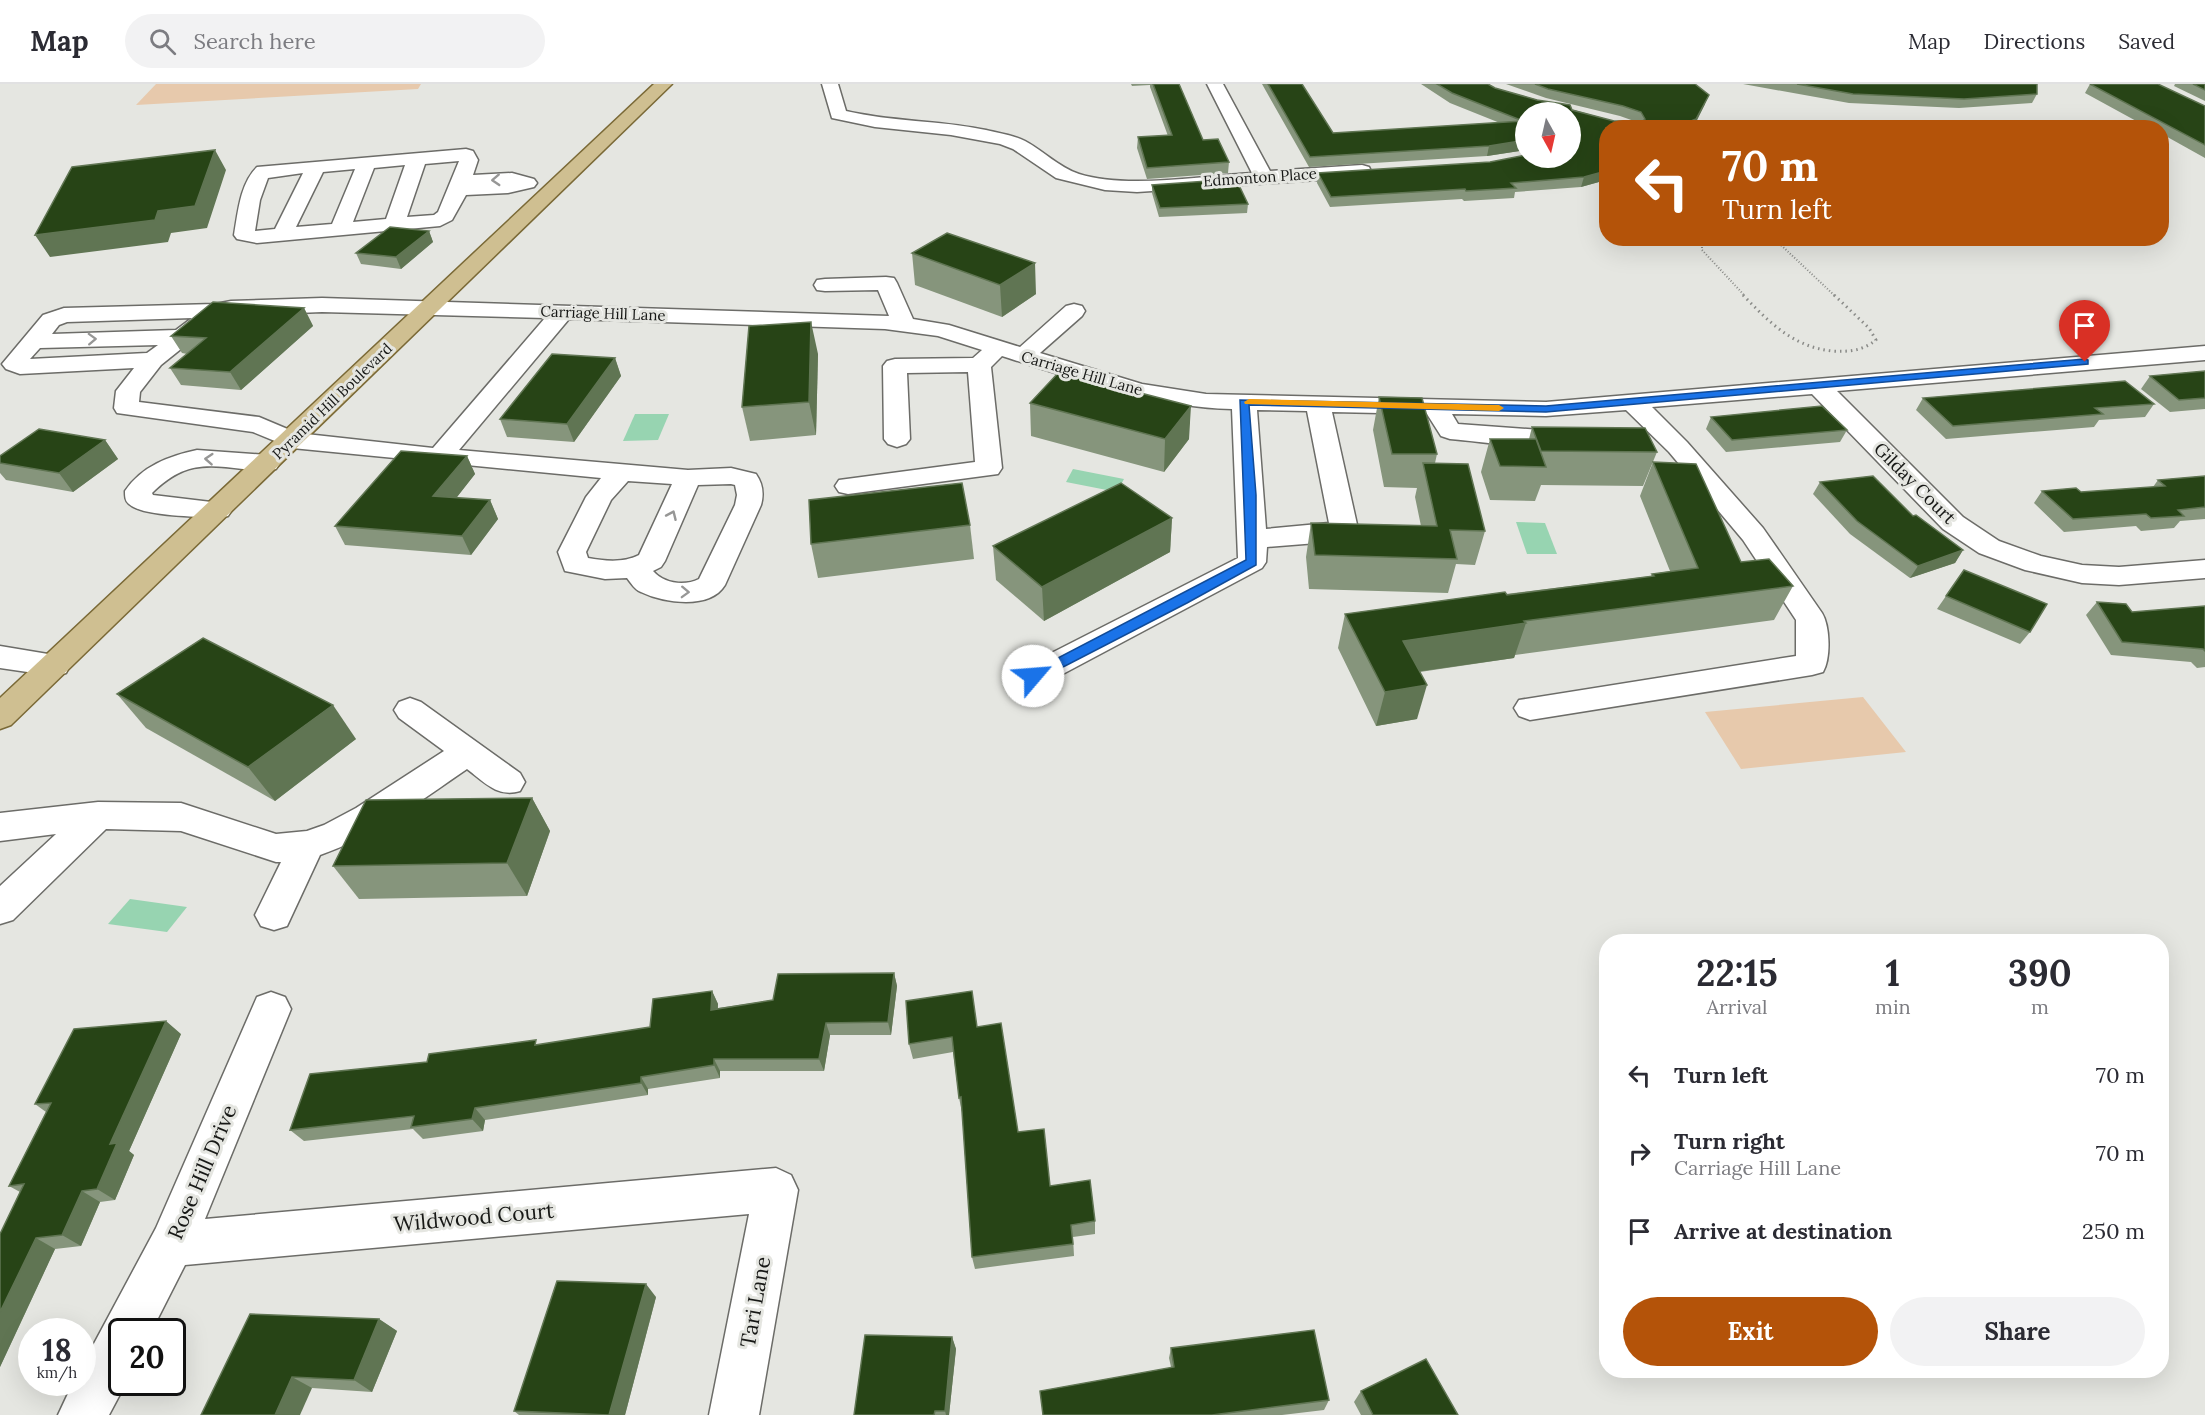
<!DOCTYPE html>
<style>
body{margin:0;font-family:Lora,serif;background:#f2f2f3;color:#2b2b33;height:100vh;display:flex;flex-direction:column;font-size:22px;white-space:nowrap}
*{box-sizing:border-box;margin:0}
p{font-size:20px;color:#7c7c81}
.icon{flex:none;width:33px;height:33px;fill:none;stroke:currentColor;stroke-width:2;stroke-linecap:round;stroke-linejoin:round}
.map{position:relative;flex:1;overflow:hidden}
.side{position:absolute;left:1599px;top:850px;width:570px;height:444px;display:flex;flex-direction:column;background:#fff;border-radius:24px;box-shadow:0 6px 24px #0002}
.side>*{flex:none}
.hud{position:absolute;left:1599px;top:36px;width:570px;height:126px;border-radius:24px;box-shadow:0 6px 24px #0002;background:#b45309;color:#fff;overflow:hidden}
.needle{width:39px;rotate:172deg}
.controls{position:absolute;left:1515px;top:18px;display:grid;gap:12px}
.controls a{display:grid;place-items:center;width:66px;height:66px;border-radius:50%;background:#fff;box-shadow:0 6px 24px #0002;font-size:30px}
.speed{position:absolute;left:18px;top:1234px;display:flex;gap:12px;font-size:30px;font-weight:700;text-align:center}
.speed>*{display:grid;place-content:center;width:78px;height:78px;border-radius:50%;background:#fff;box-shadow:0 6px 24px #0002;line-height:1}
.speed small{font-size:15px;font-weight:400}
.speed .limit{border:3px solid #111;border-radius:9px;background:#fff;color:#111}
.pin{position:absolute;display:grid;place-items:center;width:51px;height:51px;color:#fff;margin:-62px -26px;border-radius:50% 50% 50% 0;rotate:-45deg;box-shadow:0 0 6px #0007}
.pin .icon{rotate:45deg}
.me{position:absolute;width:66px;margin:-33px;rotate:63deg;stroke-linejoin:round;filter:drop-shadow(0 0 4px #0008)}
.turn{display:flex;align-items:center;gap:21px;height:126px;padding:0 24px;font-size:27px}
.turn .icon{width:78px;height:78px;stroke-width:2.5}
.turn b{display:block;font-size:42px;line-height:51px}
.eta{display:flex;justify-content:space-evenly;align-items:center;height:102px;text-align:center}
.eta b{font-size:36px;font-weight:700;line-height:42px}
.action{display:flex;gap:12px;margin-top:auto;padding:12px 24px}
.action a{flex:1;height:69px;border-radius:36px;background:#b45309;color:#fff;font-size:24px;font-weight:700;line-height:69px;text-align:center}
.action a+a{background:#f2f2f3;color:#2b2b33}
ul{padding:0;list-style:none}
li{display:flex;align-items:center;gap:18px;height:78px;padding:0 24px}
li div{flex:1}
li b{display:block;font-size:22px}
li em{font-style:normal}
header{display:flex;align-items:center;gap:36px;box-sizing:border-box;height:84px;padding:0 30px;background:#fff;border-bottom:2px solid #e1e1e2}
header strong{font-size:28px}
nav{display:flex;gap:33px;margin-inline-start:auto;font-size:21px}
.search{width:420px;height:54px;background:#f2f2f3;display:flex;align-items:center;gap:15px;box-sizing:border-box;padding:0 21px;border-radius:33px;color:#7c7c81;font-size:22px}
.map>svg:first-child{display:block}
.green{fill:#e7c9ac}
.water{fill:#97d4b1}
.lines{fill:none;stroke-linecap:round;stroke-linejoin:round}
.minor-casing{stroke:#6c6c68;stroke-width:3}
.major-casing{stroke:#7a6936;stroke-width:3}
.path-far1{stroke:#8a8b88;stroke-width:2;stroke-dasharray:1 2;stroke-linecap:butt}
.path{stroke:#8a8b88;stroke-width:3;stroke-dasharray:1.5 4;stroke-linecap:butt}
.minor{fill:#fff;fill-rule:evenodd}
.major{fill:#cfbf91;fill-rule:evenodd}
.wall{fill:#86957c}
.shaded-wall{fill:#607553}
.building{fill:#274416;stroke:#607553;stroke-width:1.5}
.oneway{stroke:#979796}
.route{fill:#1a73e8;stroke:#114b97;stroke-width:1.5}
.slow{fill:#f59e0b}
.labels{text-anchor:middle;dominant-baseline:central;stroke-width:6;stroke-linejoin:round;paint-order:stroke}
.far-street-label{font-size:15px;fill:#171816;stroke:#e5e6e1}
.street-label{font-size:18px;fill:#171816;stroke:#e5e6e1}
.near-street-label{font-size:21px;fill:#171816;stroke:#e5e6e1}
</style>
<header>
<strong>Map</strong>
<div class="search"><svg class="icon" aria-label="search" viewBox="0 0 24 24"><circle cx="10" cy="10" r="6"/><path d="M15 15l6 6"/></svg>Search here</div>
<nav><a>Map</a><a>Directions</a><a>Saved</a></nav>
</header>
<div class="map">
<svg width="2205" height="1331" viewBox="0 0 2205 1331">
<rect width="100%" height="100%" fill="#e5e6e1"/>
<g class="green">
<polygon points="156,0 421,0 418,5 136,21"/>
<polygon points="1863,613 1906,668 1741,685 1705,628"/>
</g>
<g class="water">
<polygon points="635,330 669,330 658,356 623,357"/>
<polygon points="1073,385 1124,395 1117,408 1066,398"/>
<polygon points="1516,438 1545,439 1557,470 1527,470"/>
<polygon points="130,815 187,823 167,848 108,840"/>
</g>
<g class="lines">
<g class="minor-casing">
<g id="minor">
<path d="M822,0H838L846,27C892,38 939,36 986,46C998,49 1013,51 1025,57C1044,67 1058,83 1079,90C1126,105 1202,92 1252,89L1207,0H1223L1270,87L1362,81L1369,83L1371,87L1369,91L1362,93L1137,108L1105,106L1056,94L1013,65L1000,60L951,51L875,43L832,34Z"/>
<path d="M466,65L473,67L478,76L473,91L512,89L534,95L537,99L534,103L508,109L466,111L452,136L440,142L257,159L237,155L234,151C238,128 240,100 257,83ZM459,77L438,128L434,131L407,133L425,80ZM405,81L386,135L353,138L374,84ZM355,85L332,140L296,143L323,88ZM303,89L275,145L255,147L260,116L268,94Z"/>
<path d="M886,193L894,194L897,199L913,235L949,241L1020,263L1066,222L1074,220L1082,222L1085,227L1082,232L1040,269L1142,300L1206,310L1546,318L2205,262V276L1837,307L1963,433L1999,457L2041,472L2082,481L2119,483L2205,476V494L2119,501L2082,499L2025,486L1979,469L1943,445L1812,310L1652,323L1687,358L1763,444L1822,529C1830,542 1831,574 1823,588L1812,591L1530,636L1519,632L1514,624L1519,616L1796,572V536L1743,456L1669,368L1626,326L1546,332L1452,330L1458,340L1582,349L1586,354L1582,359C1544,369 1489,358 1450,355L1441,352L1427,330L1332,328L1358,445L1354,451L1317,459L1267,463L1266,478L1262,484L1044,600L1033,603L1022,600L1017,592L1022,584L1238,474L1232,325C1152,323 1077,296 1002,272L991,283L1002,384L998,390L848,410L839,408L835,402L839,396L975,378L968,288L907,289L910,355L906,360L897,363L888,360L884,355L883,282L887,277L895,275L973,274L982,266L938,252L885,245L569,235L459,366L688,386L731,384L756,390C763,400 764,410 761,421L725,501C710,526 664,519 641,508C635,506 631,499 627,494L605,495L565,487L558,468L586,413L601,394L292,364L253,348L117,329L114,324L116,307L134,284L20,290L6,285L2,280L43,231L64,224L215,220L231,217L322,214L889,232L878,206L825,207L817,206L814,201L817,196L825,195ZM322,228L545,234L433,364L297,349L259,333L139,318L140,308L161,281L222,232ZM192,234L176,246L52,250L59,241L67,238ZM158,261L147,269L30,275L40,264ZM1257,326L1307,327L1329,439L1266,445ZM628,397L672,400L639,471C623,479 605,477 588,474L586,468L611,416ZM731,400L735,401L737,411L735,421L699,495C685,502 664,500 653,487L661,483L665,477L698,401Z"/>
<path d="M197,366L267,371L276,373L280,379L276,385C265,387 255,386 243,385C203,380 183,379 152,409L153,411L228,420L232,426L228,432L218,434C199,432 143,433 129,420C125,417 125,412 125,407C142,382 169,372 197,366Z"/>
<polygon points="0,562 66,573 70,581 66,589 55,592 0,584"/>
<path d="M410,614L421,618L520,689L525,698L520,707C498,714 484,698 467,685C420,717 375,752 320,771L287,842L274,846L261,842L255,831L281,778H276L181,747L106,745L13,836L0,840V802L56,750L0,757V729L98,718L181,719L276,750L307,747L324,741L356,724L444,667L399,634L394,626L399,618Z"/>
<polygon points="271,908 285,913 291,925 205,1135 776,1084 791,1091 798,1106 759,1331 709,1331 749,1130 185,1181 151,1248 122,1248 122,1299 126,1299 109,1331 58,1331 73,1299 82,1299 82,1282 156,1144 257,913"/>
</g>
</g>
<g class="major-casing">
<polygon id="major" points="654,0 672,0 11,641 0,645 0,614"/>
</g>
<g class="path-far1">
<polyline points="1702,154 1702,166 1745,212"/>
<polyline points="1768,154 1782,162 1835,212"/>
</g>
<path class="path" d="M1743,211C1769,238 1793,263 1832,267C1849,268 1862,267 1876,256L1869,244L1834,211"/>
<use href="#minor" class="minor"/>
<use href="#major" class="major"/>
</g>
<g class="wall">
<polygon points="1131,0 1179,0 1203,56 1229,78 1228,89 1147,95 1137,64 1138,53 1168,52 1150,3 1150,1 1132,2"/>
<polygon points="1262,0 1302,0 1333,49 1500,39 1450,19 1421,0 1488,0 1495,4 1614,37 1634,37 1620,32 1546,14 1506,0 1695,0 1705,20 1693,44 1606,44 1606,96 1581,103 1515,108 1514,114 1464,117 1462,115 1330,123 1317,99 1318,89 1570,74 1526,28 1526,66 1487,72 1309,83"/>
<polygon points="1743,0 2037,0 2037,10 2032,19 1959,24 1849,19"/>
<polygon points="2090,0 2205,22 2205,74 2162,50 2162,44 2149,44 2085,9"/>
<polygon points="2175,0 2205,0 2205,17 2174,2"/>
<polygon points="1152,101 1248,120 1247,129 1159,133 1152,109"/>
<polygon points="429,147 433,158 401,185 361,180 356,169"/>
<polygon points="912,169 1036,210 1002,233 915,201"/>
<polygon points="304,224 313,242 241,306 181,301 170,284 187,270 182,269 171,252"/>
<polygon points="818,270 816,351 750,357 742,323"/>
<polygon points="615,274 621,292 574,358 507,353 500,335"/>
<polygon points="2205,287 2205,325 2170,328 2141,305 2150,292"/>
<polygon points="1379,313 1437,370 1435,379 1485,447 1475,481 1456,480 1448,509 1309,505 1306,473 1311,439 1421,442 1415,413 1417,404 1384,403 1373,346"/>
<polygon points="1923,314 2154,320 2145,333 2099,336 2094,343 1946,355 1916,326"/>
<polygon points="1030,319 1189,355 1164,388 1031,352"/>
<polygon points="1711,333 1847,346 1840,358 1726,368 1706,345"/>
<polygon points="1532,343 1657,368 1643,402 1541,401 1535,417 1490,416 1481,388 1490,355 1529,355"/>
<polygon points="105,356 118,375 73,408 6,396 0,389 0,372"/>
<polygon points="467,372 475,390 456,414 490,416 498,435 471,471 345,461 335,442"/>
<polygon points="1653,378 1741,478 1793,502 1774,536 1515,571 1514,574 1420,588 1417,635 1376,642 1338,564 1345,530 1651,492 1652,490 1670,487 1640,412"/>
<polygon points="2205,392 2205,435 2180,437 2174,444 2141,447 2136,442 2064,448 2034,419 2042,407 2081,408 2153,403 2158,396"/>
<polygon points="1820,398 1913,432 1963,466 1955,479 1910,494 1850,450 1813,410"/>
<polygon points="1172,434 1170,468 1044,537 996,496 993,462"/>
<polygon points="970,441 974,475 818,494 811,460"/>
<polygon points="1964,486 2030,548 2020,560 1937,525"/>
<polygon points="2097,518 2132,528 2205,522 2205,583 2197,584 2191,578 2111,571 2086,531"/>
<polygon points="117,610 356,655 275,717 146,644"/>
<polygon points="532,714 550,747 527,812 359,815 333,782"/>
<polygon points="894,889 897,902 891,951 830,951 824,987 720,987 720,994 648,1005 648,1011 485,1036 483,1047 423,1055 413,1045 304,1057 290,1046 427,978 650,943 712,907 718,920 718,924 773,916"/>
<polygon points="977,943 1018,1048 1050,1102 1095,1137 1095,1150 1073,1153 1074,1172 975,1185 972,1173 962,1028 959,1014 953,968 913,975 909,960"/>
<polygon points="181,950 129,1067 134,1071 115,1116 100,1118 81,1162 55,1165 0,1283 0,1150 20,1108 9,1102 46,1028 35,1020"/>
<polygon points="656,1213 625,1331 519,1331 514,1327"/>
<polygon points="379,1235 397,1247 372,1308 312,1304 201,1331"/>
<polygon points="952,1253 956,1265 949,1331 854,1331"/>
<polygon points="1171,1264 1329,1316 1324,1326 1282,1331 1043,1331 1171,1283 1169,1274"/>
<polygon points="1361,1307 1458,1331 1361,1331 1354,1318"/>
</g>
<g class="shaded-wall">
<polygon points="1709,11 1705,20 1693,44 1674,44"/>
<polygon points="1526,56 1526,66 1487,72 1489,62"/>
<polygon points="215,66 226,86 207,144 171,149 168,158 50,173 35,151 158,127"/>
<polygon points="1606,87 1606,96 1581,103 1584,93"/>
<polygon points="429,147 433,158 401,185 396,173"/>
<polygon points="1035,179 1036,210 1002,233 1000,201"/>
<polygon points="304,224 313,242 241,306 230,288"/>
<polygon points="811,238 818,270 816,351 809,318"/>
<polygon points="615,274 621,292 574,358 567,340"/>
<polygon points="1191,322 1189,355 1164,388 1165,355"/>
<polygon points="105,356 118,375 73,408 59,389"/>
<polygon points="467,372 475,390 443,431 433,412"/>
<polygon points="490,416 498,435 471,471 462,452"/>
<polygon points="1172,434 1170,468 1044,537 1042,503"/>
<polygon points="1963,466 1955,479 1910,494 1918,482"/>
<polygon points="1526,539 1514,574 1394,591 1403,557"/>
<polygon points="1427,601 1417,635 1376,642 1385,608"/>
<polygon points="333,621 356,655 275,717 248,683"/>
<polygon points="532,714 550,747 527,812 507,779"/>
<polygon points="894,889 897,902 891,951 888,938"/>
<polygon points="712,907 718,920 717,938 711,926"/>
<polygon points="166,937 181,950 129,1067 134,1071 115,1116 97,1105 110,1060"/>
<polygon points="826,939 830,951 824,987 819,975"/>
<polygon points="714,975 720,987 720,994 714,981"/>
<polygon points="641,993 648,1005 648,1011 641,999"/>
<polygon points="475,1024 485,1036 483,1047 472,1035"/>
<polygon points="82,1107 100,1118 81,1162 62,1151"/>
<polygon points="36,1154 55,1165 0,1283 0,1228"/>
<polygon points="646,1200 656,1213 625,1331 609,1331"/>
<polygon points="379,1235 397,1247 372,1308 354,1296"/>
<polygon points="952,1253 956,1265 949,1331 946,1331 945,1327"/>
<polygon points="292,1293 312,1304 300,1331 275,1331"/>
</g>
<g class="building">
<polygon points="1153,0 1179,0 1203,56 1218,55 1229,78 1147,84 1138,53 1172,51"/>
<polygon points="1268,0 1302,0 1333,49 1523,37 1452,9 1437,0 1488,0 1495,4 1537,16 1570,21 1572,26 1614,37 1643,37 1645,35 1641,28 1623,22 1548,5 1535,0 1695,0 1709,11 1696,35 1674,44 1606,44 1606,87 1584,93 1511,99 1516,104 1466,107 1465,105 1331,113 1318,89 1490,78 1526,71 1526,74 1570,74 1570,28 1526,28 1526,56 1489,62 1310,73"/>
<polygon points="1797,0 2037,0 2037,10 1964,15 1853,10"/>
<polygon points="2090,0 2158,0 2205,22 2205,61"/>
<polygon points="2193,0 2205,0 2205,6"/>
<polygon points="215,66 195,122 158,127 155,136 35,151 72,83"/>
<polygon points="1236,95 1248,120 1160,124 1152,101"/>
<polygon points="390,143 429,147 396,173 356,169"/>
<polygon points="947,149 1035,179 1000,201 912,169"/>
<polygon points="213,218 304,224 230,288 170,284 206,254 171,252"/>
<polygon points="811,238 809,318 742,323 749,242"/>
<polygon points="552,270 615,274 567,340 500,335"/>
<polygon points="2205,287 2205,314 2179,316 2150,292"/>
<polygon points="1059,288 1191,322 1165,355 1030,319"/>
<polygon points="2125,297 2154,320 2095,324 2103,330 1953,342 1923,314"/>
<polygon points="1379,313 1422,314 1437,370 1392,370"/>
<polygon points="1822,322 1847,346 1732,356 1711,333"/>
<polygon points="1532,343 1645,344 1657,368 1541,367"/>
<polygon points="39,345 105,356 59,389 0,379 0,372"/>
<polygon points="1490,355 1536,355 1546,383 1500,382"/>
<polygon points="401,367 467,372 433,412 490,416 462,452 335,442"/>
<polygon points="1653,378 1696,380 1741,478 1769,475 1793,502 1524,537 1526,539 1403,557 1427,601 1385,608 1345,530 1505,508 1507,511 1654,492 1652,490 1698,484"/>
<polygon points="1423,379 1468,380 1485,447 1450,446 1457,475 1315,471 1311,439 1437,442"/>
<polygon points="1873,392 1913,432 1916,431 1963,466 1918,482 1857,437 1820,398"/>
<polygon points="2205,392 2205,423 2178,426 2184,432 2151,434 2146,430 2073,435 2042,407 2076,404 2081,408 2165,402 2158,396"/>
<polygon points="962,399 970,441 811,460 809,416"/>
<polygon points="1121,399 1172,434 1042,503 993,462"/>
<polygon points="1964,486 2047,520 2030,548 1946,512"/>
<polygon points="2097,518 2126,520 2132,528 2205,522 2205,567 2203,565 2122,558"/>
<polygon points="203,554 333,621 248,683 117,610"/>
<polygon points="532,714 507,779 333,782 366,716"/>
<polygon points="894,889 888,938 826,939 819,975 714,975 714,981 641,993 641,999 475,1024 472,1035 411,1043 414,1032 290,1046 310,990 427,978 429,970 536,956 535,961 650,943 653,915 712,907 711,926 773,916 778,890"/>
<polygon points="972,907 977,943 1001,939 1018,1048 1044,1045 1050,1102 1090,1096 1095,1137 1071,1141 1073,1160 972,1173 961,1013 959,1014 952,953 909,960 906,917"/>
<polygon points="166,937 110,1060 117,1059 97,1105 82,1107 62,1151 36,1154 0,1228 0,1150 24,1100 9,1102 51,1019 35,1020 74,945"/>
<polygon points="557,1197 646,1200 609,1331 514,1327"/>
<polygon points="250,1230 379,1235 354,1296 292,1293 275,1331 201,1331"/>
<polygon points="1314,1246 1329,1316 1212,1331 1043,1331 1040,1307 1174,1283 1171,1264"/>
<polygon points="865,1251 952,1253 945,1327 935,1327 934,1331 854,1331"/>
<polygon points="1426,1275 1458,1331 1373,1331 1361,1307"/>
</g>
<defs><path id="oneway-chevron" d="M-2-3.5L2.5 0L-2 3.5" fill="none" stroke-width="1.6" stroke-linecap="round" stroke-linejoin="round" transform="scale(1.5)"/></defs>
<g class="oneway">
<use href="#oneway-chevron" transform="translate(496 96) rotate(177)"/>
<use href="#oneway-chevron" transform="translate(92 255) rotate(-2)"/>
<use href="#oneway-chevron" transform="translate(209 375) rotate(-176)"/>
<use href="#oneway-chevron" transform="translate(672 431) rotate(-66)"/>
<use href="#oneway-chevron" transform="translate(685 508) rotate(2)"/>
</g>
<polygon class="route" points="2085,275 2088,276 2088,280 1546,328 1249,321 1256,411 1256,481 1187,519 1038,596 1029,596 1027,592 1029,589 1246,476 1240,316 1546,322"/>
<polygon class="slow" points="1249,315 1499,321 1504,324 1499,327 1245,320 1244,318"/>
<g class="labels">
<g class="far-street-label">
<text transform="translate(1260 93) rotate(-4)">Edmonton Place</text>
<text transform="translate(603 229) rotate(2)">Carriage Hill Lane</text>
<text transform="translate(1082 289) rotate(16)">Carriage Hill Lane</text>
<text transform="translate(332 317) rotate(-44)">Pyramid Hill Boulevard</text>
</g>
<g class="street-label">
<text transform="translate(1915 399) rotate(45)">Gilday Court</text>
</g>
<g class="near-street-label">
<text transform="translate(202 1088) rotate(-67)">Rose Hill Drive</text>
<text transform="translate(474 1133) rotate(-5)">Wildwood Court</text>
<text transform="translate(755 1218) rotate(-80)">Tari Lane</text>
</g>
</g>
</svg>
<div class="controls">
<a><svg class="needle" viewBox="-14 -14 28 28"><path d="M0-13l5 13h-10z" fill="#e53935"/><path d="M0 13l5-13h-10z" fill="#7c7c81"/></svg></a>
</div>
<div class="speed"><div>18<small>km/h</small></div><div class="limit">20</div></div>
<div class="pin" style="left:2085px;top:278px;background:#d93025"><svg class="icon" aria-label="arrive" viewBox="0 0 24 24"><path d="M6 21V4h12l-3 4 3 4H6"/></svg></div>
<svg class="me" style="left:1033px;top:592px" viewBox="-20 -20 40 40"><circle r="19" fill="#fff"/><path d="M0-13L10 11 0 6-10 11z" fill="#1a73e8"/></svg>
<div class="hud">
<div class="turn"><svg class="icon" aria-label="left" viewBox="0 0 24 24"><path d="M17 20v-9H6M10 6l-5 5 5 5"/></svg><div><b>70 m</b>Turn left</div></div>
</div>
<section class="side">
<div class="eta">
<div><b>22:15</b><p>Arrival</p></div>
<div><b>1</b><p>min</p></div>
<div><b>390</b><p>m</p></div>
</div>
<ul>
<li><svg class="icon" aria-label="left" viewBox="0 0 24 24"><path d="M17 20v-9H6M10 6l-5 5 5 5"/></svg><div><b>Turn left</b></div><em>70 m</em></li>
<li><svg class="icon" aria-label="right" viewBox="0 0 24 24"><path d="M7 20v-9h11M14 6l5 5-5 5"/></svg><div><b>Turn right</b><p>Carriage Hill Lane</p></div><em>70 m</em></li>
<li><svg class="icon" aria-label="arrive" viewBox="0 0 24 24"><path d="M6 21V4h12l-3 4 3 4H6"/></svg><div><b>Arrive at destination</b></div><em>250 m</em></li>
</ul>
<div class="action"><a>Exit</a><a>Share</a></div>
</section>
</div>
